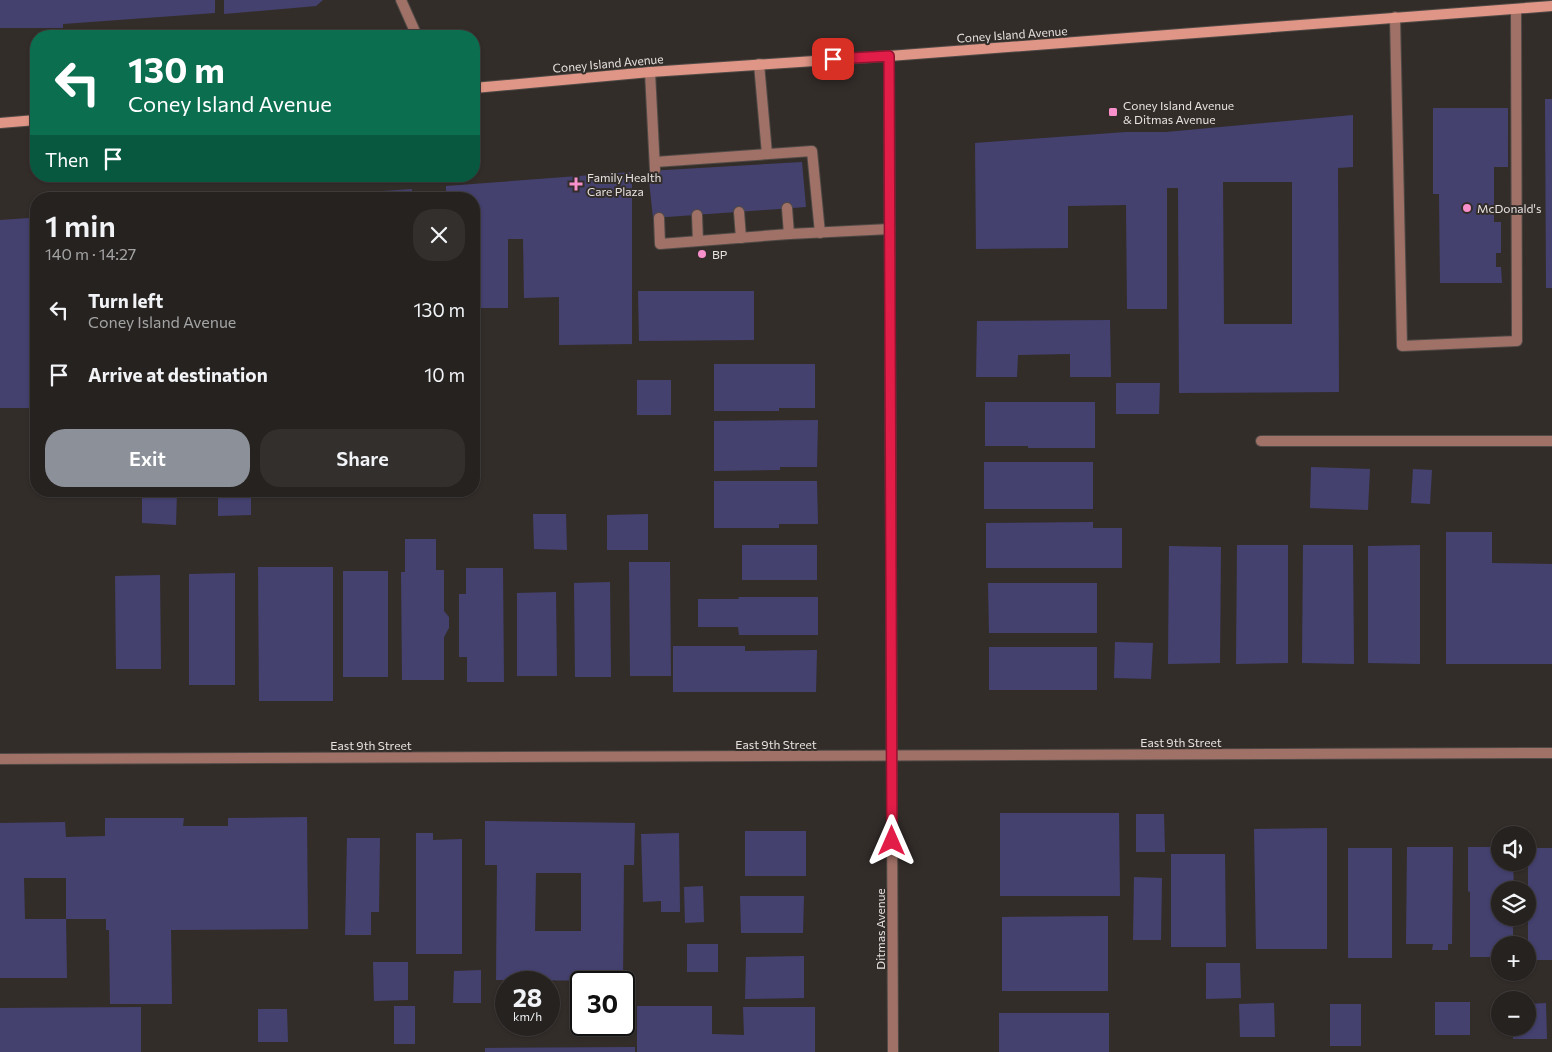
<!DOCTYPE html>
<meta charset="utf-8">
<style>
body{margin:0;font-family:Commissioner,sans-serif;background:#322f2d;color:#f1f3f6;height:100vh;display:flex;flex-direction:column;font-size:19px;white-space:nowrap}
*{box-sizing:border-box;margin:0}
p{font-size:16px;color:#a4a4a5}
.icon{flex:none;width:28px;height:28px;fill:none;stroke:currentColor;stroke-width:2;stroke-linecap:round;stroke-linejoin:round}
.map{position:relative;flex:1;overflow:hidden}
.details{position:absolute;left:30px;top:192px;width:450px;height:305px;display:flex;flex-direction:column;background:#262220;border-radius:20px;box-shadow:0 1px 4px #0004,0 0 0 1px #423f3e}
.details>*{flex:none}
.banner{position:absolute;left:30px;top:30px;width:450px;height:152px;border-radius:20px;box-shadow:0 1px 4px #0004,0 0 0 1px #423f3e;background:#0b6e4f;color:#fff;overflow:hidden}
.tools{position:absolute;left:1491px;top:826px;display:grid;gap:10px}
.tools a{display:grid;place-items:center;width:45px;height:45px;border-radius:50%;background:#262220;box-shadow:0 1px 4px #0004,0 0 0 1px #423f3e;font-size:25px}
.speed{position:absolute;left:495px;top:971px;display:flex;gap:10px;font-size:25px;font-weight:700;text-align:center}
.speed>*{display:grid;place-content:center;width:65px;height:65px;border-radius:50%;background:#262220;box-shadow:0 1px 4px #0004,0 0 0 1px #423f3e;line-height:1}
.speed small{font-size:12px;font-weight:400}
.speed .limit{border:2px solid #111;border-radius:8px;background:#fff;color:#111}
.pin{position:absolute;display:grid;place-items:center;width:42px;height:42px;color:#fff;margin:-21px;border-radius:10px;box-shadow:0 2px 8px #0006}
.me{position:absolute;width:55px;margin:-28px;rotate:0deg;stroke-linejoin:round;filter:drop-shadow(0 0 4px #0008)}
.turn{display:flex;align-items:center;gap:18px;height:105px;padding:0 15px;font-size:22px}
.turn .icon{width:65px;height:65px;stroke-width:2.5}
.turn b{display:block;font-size:35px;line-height:42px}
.then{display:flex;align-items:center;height:48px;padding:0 15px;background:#0003;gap:10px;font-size:19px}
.round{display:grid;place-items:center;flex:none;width:52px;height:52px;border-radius:20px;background:#322f2d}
.summary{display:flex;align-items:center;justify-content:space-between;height:85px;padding:0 15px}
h1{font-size:30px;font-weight:600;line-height:38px}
.cta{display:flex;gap:10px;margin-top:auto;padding:10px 15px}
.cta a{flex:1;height:58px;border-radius:20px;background:#8c9099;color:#fff;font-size:20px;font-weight:600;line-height:58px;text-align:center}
.cta a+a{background:#322f2d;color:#f1f3f6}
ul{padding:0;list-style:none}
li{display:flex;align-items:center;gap:15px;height:65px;padding:0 15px}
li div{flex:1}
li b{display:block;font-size:19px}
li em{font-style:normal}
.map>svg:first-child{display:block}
.building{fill:#44416f;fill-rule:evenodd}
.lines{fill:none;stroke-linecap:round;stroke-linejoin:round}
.service-casing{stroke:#504a47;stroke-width:12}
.minor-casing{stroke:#504a47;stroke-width:12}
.secondary-casing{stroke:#504a47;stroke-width:12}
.service{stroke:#a07167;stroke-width:10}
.minor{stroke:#a07167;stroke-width:10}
.secondary{stroke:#e09686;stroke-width:10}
.route-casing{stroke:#92132f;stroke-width:12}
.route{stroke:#e11d48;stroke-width:9}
.poi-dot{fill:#f890cb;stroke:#332d2a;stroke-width:2}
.labels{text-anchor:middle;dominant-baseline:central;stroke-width:4;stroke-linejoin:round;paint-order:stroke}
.street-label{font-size:12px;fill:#e7e2e0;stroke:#332d2a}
.poi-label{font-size:12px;fill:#e7e2e0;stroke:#332d2a;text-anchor:start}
</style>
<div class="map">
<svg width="1552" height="1052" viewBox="0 0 1552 1052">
<rect width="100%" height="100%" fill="#332d2a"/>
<g class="building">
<polygon points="0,0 215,0 215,13 63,24 63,28 0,28"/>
<polygon points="224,0 323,0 316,6 224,14"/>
<polygon points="1545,99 1552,99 1552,288 1546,288"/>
<polygon points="1433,108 1508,108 1508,167 1494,167 1494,222 1501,222 1501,253 1496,253 1496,267 1501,267 1502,283 1440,283 1439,194 1433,194"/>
<path d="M1353,115V167L1338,168L1339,392L1179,393L1178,188H1167V309H1127L1126,205L1068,206V248L976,249L975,143L1126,132H1166ZM1223,182H1292V324H1224Z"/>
<polygon points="802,162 806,207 653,218 648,171"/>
<polygon points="632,172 632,344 559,345 559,297 524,298 523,239 508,239 508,308 474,308 474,199 446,199 446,186"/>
<polygon points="412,189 412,199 297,199 297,197"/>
<polygon points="29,218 36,218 36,475 29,475 29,408 0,408 0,220"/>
<polygon points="638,291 754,291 754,340 639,341"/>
<polygon points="1110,320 1111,377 1070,377 1070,354 1018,355 1017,377 976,377 977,321"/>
<polygon points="714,364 815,364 815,408 779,408 779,411 714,411"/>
<rect x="637" y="380" width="34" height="35"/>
<polygon points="1116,383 1160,383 1159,414 1116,414"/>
<polygon points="985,402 1095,402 1095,448 1028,448 1028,446 985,446"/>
<polygon points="818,420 817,467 780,467 780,470 714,471 714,421"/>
<rect x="984" y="462" width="109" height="47"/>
<polygon points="1311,467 1370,469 1368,510 1310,508"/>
<polygon points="1413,469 1432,470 1430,504 1411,503"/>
<polygon points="714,481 817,481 818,524 779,524 779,528 714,528"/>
<polygon points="142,491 177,491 176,525 142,523"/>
<polygon points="218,491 251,491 251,515 218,516"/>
<polygon points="533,514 566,514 567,550 534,549"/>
<polygon points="648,514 648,550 607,550 607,515"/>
<polygon points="1093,522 1093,528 1122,528 1122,568 986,568 986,523"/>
<polygon points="1446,532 1492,532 1492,563 1552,564 1552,664 1446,664"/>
<polygon points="405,539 436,539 436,570 444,570 444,611 449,617 449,628 444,637 444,680 402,680 401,572 405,572"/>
<rect x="742" y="545" width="75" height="35"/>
<polygon points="1237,545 1288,545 1288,663 1236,664"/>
<polygon points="1303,545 1353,545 1354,664 1302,663"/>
<polygon points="1420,545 1420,664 1368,663 1368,546"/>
<polygon points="1169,546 1221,547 1220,663 1168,664"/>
<polygon points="629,562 670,562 671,676 630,676"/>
<polygon points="258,567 333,567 333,701 259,701"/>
<polygon points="466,568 503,568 504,682 467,682 467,657 459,657 459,594 466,594"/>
<rect x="343" y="571" width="45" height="106"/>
<polygon points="235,573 235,685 189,685 189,574"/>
<polygon points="160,575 161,669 116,669 115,576"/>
<polygon points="610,582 611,677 575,677 574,583"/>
<polygon points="988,583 1097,583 1097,633 989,633"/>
<polygon points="556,592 557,676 517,676 517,593"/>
<polygon points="738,597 818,597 818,635 739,635 738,627 698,627 698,599 739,599"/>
<polygon points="1115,642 1153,643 1151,679 1114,678"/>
<polygon points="673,646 745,646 745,651 817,650 816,692 673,692"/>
<rect x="989" y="647" width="108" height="43"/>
<polygon points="1000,813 1119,813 1120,896 1000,896"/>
<polygon points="1136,814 1164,814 1165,852 1136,852"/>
<path d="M307,817L308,929L171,930L172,1004H110L109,930H106V919H66L67,978H0V823L65,822L66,837L105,836V818H184L183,826H228V818ZM24,878H66V919H25Z"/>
<path d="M485,821L635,823L634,865H624L623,981L496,980L497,865H485ZM536,873H581V931H535Z"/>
<polygon points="1327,828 1327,949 1256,949 1254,829"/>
<rect x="745" y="831" width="61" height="45"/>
<polygon points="416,833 433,833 433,840 462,839 462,954 416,954"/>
<polygon points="679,833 680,912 661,912 661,901 643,902 641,834"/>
<polygon points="347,838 380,838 379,912 371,912 371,935 345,935"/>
<polygon points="1407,847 1453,847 1452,944 1448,944 1448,950 1432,950 1433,944 1406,944"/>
<polygon points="1468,847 1500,847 1500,862 1513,862 1514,890 1500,890 1500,918 1513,918 1513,945 1500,945 1500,957 1470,957 1470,892 1468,891"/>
<rect x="1348" y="848" width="44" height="110"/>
<rect x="1528" y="848" width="24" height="112"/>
<polygon points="1171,854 1225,854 1226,947 1171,947"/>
<polygon points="1134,877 1162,878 1161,940 1133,940"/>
<polygon points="703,886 704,922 685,923 684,887"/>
<polygon points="740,896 804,896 803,933 741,933"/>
<polygon points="1108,916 1108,991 1002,991 1002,917"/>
<rect x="687" y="944" width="31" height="28"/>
<polygon points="804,956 804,998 745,999 746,957"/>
<polygon points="373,962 408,962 408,1000 374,1001"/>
<polygon points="1206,963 1240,963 1241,998 1206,999"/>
<polygon points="481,970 481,1003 453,1003 454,971"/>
<rect x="1435" y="1002" width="35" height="33"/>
<polygon points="1274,1003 1275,1037 1240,1037 1239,1004"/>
<polygon points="1546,1003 1547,1039 1513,1039 1513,1028 1528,1028 1528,1004"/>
<rect x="1330" y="1004" width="31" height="42"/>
<rect x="394" y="1006" width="21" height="38"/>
<polygon points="637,1006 712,1006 712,1034 744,1035 743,1007 815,1007 815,1052 637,1052"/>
<polygon points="141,1007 141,1052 0,1052 0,1008"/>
<polygon points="258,1009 287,1009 288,1042 258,1042"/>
<rect x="999" y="1013" width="110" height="39"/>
<polygon points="635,1047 635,1052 485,1052 485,1048"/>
</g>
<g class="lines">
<g class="service-casing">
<g id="service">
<polyline points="1395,17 1402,346 1517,341 1516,9"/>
<polyline points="759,64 767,154"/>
<polyline points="650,72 655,170"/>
<polyline points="655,162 812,151 820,233"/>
<polyline points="787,208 789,234"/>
<polyline points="739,212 741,238"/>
<polyline points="697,215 698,241"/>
<polyline points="659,218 660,244 789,234 890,229"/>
<polyline points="1261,441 1552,441"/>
</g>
</g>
<g class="minor-casing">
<g id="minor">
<polyline points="401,0 417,36"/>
<polyline points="889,56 893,1052"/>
<polyline points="0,759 1552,753"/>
</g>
</g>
<g class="secondary-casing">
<g id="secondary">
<polyline points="474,88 650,72 889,56 1552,6"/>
<polyline points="0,123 36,120"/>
</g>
</g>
<use href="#service" class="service"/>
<use href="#minor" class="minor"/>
<use href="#secondary" class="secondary"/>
</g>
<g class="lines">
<g class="route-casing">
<polyline id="route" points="833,59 889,56 892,841"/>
</g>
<use href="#route" class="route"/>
</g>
<g class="poi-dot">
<rect x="1108" y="107" width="10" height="10" rx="2.5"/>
<path d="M573.5 176.5h5v5h5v5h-5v5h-5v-5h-5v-5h5z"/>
<circle cx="1467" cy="208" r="5"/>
<circle cx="702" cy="254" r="5"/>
</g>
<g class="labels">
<g class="street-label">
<text transform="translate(1012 34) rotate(-4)">Coney Island Avenue</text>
<text transform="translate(608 63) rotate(-5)">Coney Island Avenue</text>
<text x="1181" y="742">East 9th Street</text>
<text x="776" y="744">East 9th Street</text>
<text x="371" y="745">East 9th Street</text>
<text transform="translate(880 929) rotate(-90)">Ditmas Avenue</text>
</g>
<g class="poi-label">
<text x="1123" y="105">Coney Island Avenue<tspan x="1123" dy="14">&amp; Ditmas Avenue</tspan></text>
<text x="587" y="177">Family Health<tspan x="587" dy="14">Care Plaza</tspan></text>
<text x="1477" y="208">McDonald's</text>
<text x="712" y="254">BP</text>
</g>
</g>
</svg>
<div class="tools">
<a><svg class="icon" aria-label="sound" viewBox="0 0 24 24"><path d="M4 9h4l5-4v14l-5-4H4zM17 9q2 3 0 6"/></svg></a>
<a><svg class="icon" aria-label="layers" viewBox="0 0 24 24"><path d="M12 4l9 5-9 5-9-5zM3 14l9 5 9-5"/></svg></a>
<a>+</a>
<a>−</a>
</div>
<div class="speed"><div>28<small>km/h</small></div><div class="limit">30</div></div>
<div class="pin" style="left:833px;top:59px;background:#d93025"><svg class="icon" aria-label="arrive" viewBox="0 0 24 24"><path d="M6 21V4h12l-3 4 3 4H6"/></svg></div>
<svg class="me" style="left:892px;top:841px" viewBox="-20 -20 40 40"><path d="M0-17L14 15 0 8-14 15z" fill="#e11d48" stroke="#fff" stroke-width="4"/></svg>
<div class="banner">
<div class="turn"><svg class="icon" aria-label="left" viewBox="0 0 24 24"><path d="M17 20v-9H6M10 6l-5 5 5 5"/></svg><div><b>130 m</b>Coney Island Avenue</div></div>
<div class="then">Then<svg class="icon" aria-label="arrive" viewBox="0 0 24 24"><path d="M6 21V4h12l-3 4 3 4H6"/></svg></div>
</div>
<section class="details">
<div class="summary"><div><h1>1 min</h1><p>140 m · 14:27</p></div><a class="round"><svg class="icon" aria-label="close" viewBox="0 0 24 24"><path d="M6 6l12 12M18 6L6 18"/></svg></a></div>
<ul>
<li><svg class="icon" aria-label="left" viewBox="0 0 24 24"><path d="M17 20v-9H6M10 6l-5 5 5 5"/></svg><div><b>Turn left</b><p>Coney Island Avenue</p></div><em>130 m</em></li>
<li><svg class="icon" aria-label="arrive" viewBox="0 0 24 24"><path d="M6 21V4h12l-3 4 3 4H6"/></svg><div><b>Arrive at destination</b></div><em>10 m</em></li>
</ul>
<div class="cta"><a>Exit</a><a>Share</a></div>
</section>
</div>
